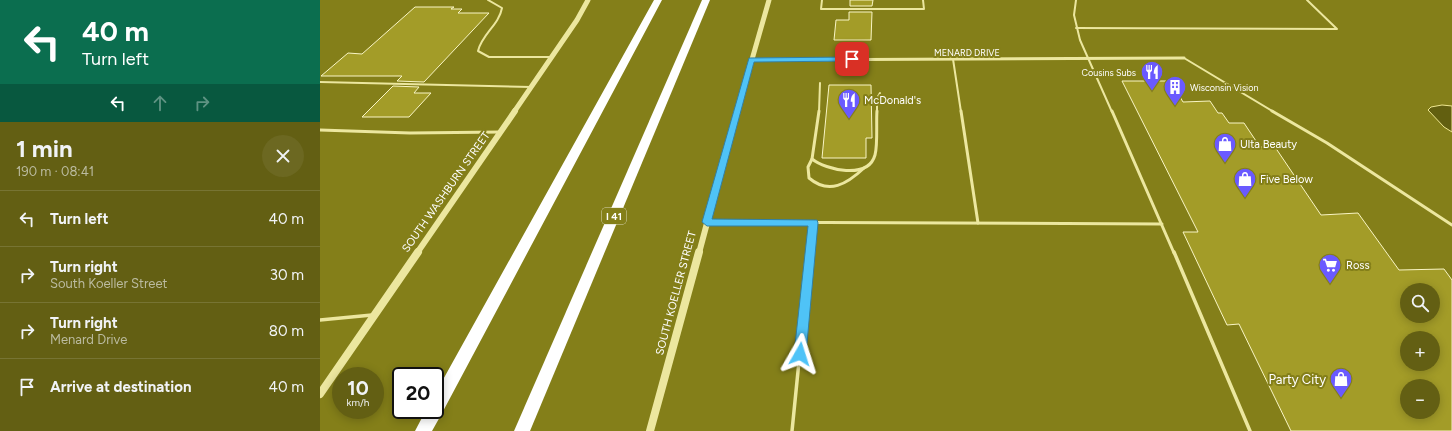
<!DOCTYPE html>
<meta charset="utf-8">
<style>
body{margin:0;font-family:Figtree,sans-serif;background:#6c6821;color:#f1f3f6;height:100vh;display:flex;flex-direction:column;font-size:15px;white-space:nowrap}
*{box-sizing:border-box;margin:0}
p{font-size:13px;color:#bbbba0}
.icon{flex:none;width:22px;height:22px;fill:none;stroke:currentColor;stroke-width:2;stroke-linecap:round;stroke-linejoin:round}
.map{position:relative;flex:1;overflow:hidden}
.drawer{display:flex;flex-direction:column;background:#635f13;width:320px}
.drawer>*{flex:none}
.top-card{background:#0b6e4f;color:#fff;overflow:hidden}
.buttons{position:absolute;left:1080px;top:283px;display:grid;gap:8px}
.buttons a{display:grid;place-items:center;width:40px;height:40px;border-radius:50%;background:#635f13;box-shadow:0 2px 10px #0003;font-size:20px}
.speed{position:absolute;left:12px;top:367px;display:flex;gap:8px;font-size:20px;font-weight:700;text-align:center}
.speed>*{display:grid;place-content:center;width:52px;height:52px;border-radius:50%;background:#635f13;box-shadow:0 2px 10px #0003;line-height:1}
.speed small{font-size:10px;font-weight:400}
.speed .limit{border:2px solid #111;border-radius:6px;background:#fff;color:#111}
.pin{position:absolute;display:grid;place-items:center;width:34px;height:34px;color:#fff;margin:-17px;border-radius:8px;box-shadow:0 2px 6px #0006}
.me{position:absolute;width:44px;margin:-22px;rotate:6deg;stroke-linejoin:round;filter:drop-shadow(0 0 3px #0008)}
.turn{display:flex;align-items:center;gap:14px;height:84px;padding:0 16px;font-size:18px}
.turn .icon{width:52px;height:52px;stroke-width:2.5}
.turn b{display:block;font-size:28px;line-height:34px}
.lanes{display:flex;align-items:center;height:38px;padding:0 16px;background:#0003;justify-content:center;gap:20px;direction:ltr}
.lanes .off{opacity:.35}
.round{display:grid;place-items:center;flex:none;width:42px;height:42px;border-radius:21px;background:#6c6821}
.summary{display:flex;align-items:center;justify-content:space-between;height:68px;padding:0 16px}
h1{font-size:24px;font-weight:700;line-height:30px}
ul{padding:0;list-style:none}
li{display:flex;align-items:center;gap:12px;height:56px;padding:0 16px;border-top:1px solid #777433}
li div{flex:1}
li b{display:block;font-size:15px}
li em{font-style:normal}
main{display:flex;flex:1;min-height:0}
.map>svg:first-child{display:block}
.water{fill:#625f10;stroke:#eee791}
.building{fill:#a39c28;stroke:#f9f5c4;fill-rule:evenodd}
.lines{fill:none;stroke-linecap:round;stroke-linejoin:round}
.service-far2{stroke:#ece79f;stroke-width:2}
.service-far1{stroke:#ece79f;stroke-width:3}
.service{stroke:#ece79f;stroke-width:3.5}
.minor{stroke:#ece79f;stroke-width:3}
.tertiary-far2{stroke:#ece79f;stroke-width:5}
.tertiary-far1{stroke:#ece79f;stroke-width:6}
.tertiary{stroke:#ece79f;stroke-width:8}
.motorway{fill:#fff;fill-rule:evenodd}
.route{fill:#4fc3f7;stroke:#337fa1}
.labels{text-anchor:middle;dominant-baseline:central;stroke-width:4;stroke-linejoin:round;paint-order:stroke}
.far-street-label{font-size:9px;fill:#fff;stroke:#847f19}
.far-poi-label{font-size:9px;fill:#fff;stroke:#847f19;text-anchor:end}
.shield{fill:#847f19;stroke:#dad9ba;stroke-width:1}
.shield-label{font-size:10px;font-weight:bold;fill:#fff}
.poi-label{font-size:11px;fill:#fff;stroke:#847f19;text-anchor:start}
.street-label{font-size:11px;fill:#fff;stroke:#847f19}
.near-poi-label{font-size:13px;fill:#fff;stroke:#847f19;text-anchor:end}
</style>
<main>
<section class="drawer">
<div class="top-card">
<div class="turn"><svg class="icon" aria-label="left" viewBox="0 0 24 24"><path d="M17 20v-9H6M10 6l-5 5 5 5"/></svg><div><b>40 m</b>Turn left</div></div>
<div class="lanes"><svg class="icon" aria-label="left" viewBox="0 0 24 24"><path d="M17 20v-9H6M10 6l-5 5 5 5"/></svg><svg class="icon off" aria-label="ahead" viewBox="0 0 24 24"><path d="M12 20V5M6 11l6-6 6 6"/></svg><svg class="icon off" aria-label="right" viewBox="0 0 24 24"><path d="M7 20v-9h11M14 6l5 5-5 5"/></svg></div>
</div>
<div class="summary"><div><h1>1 min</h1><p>190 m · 08:41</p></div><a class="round"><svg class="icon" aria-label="close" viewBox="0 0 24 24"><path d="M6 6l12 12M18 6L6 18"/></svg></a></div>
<ul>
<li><svg class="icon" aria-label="left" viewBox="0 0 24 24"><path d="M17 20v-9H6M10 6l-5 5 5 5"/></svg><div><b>Turn left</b></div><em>40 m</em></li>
<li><svg class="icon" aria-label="right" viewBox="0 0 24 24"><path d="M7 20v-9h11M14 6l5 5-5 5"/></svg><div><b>Turn right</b><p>South Koeller Street</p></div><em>30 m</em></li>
<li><svg class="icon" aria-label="right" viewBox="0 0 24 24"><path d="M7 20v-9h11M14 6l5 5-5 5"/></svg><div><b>Turn right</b><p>Menard Drive</p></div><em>80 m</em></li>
<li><svg class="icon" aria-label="arrive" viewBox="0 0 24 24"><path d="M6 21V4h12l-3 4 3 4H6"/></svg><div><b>Arrive at destination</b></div><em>40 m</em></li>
</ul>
</section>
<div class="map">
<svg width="1132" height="431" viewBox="0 0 1132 431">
<rect width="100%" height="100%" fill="#847f19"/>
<polygon class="water" points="1122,105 1132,106 1132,132 1124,127 1108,110 1111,107"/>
<g class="building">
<polygon points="530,0 553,0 552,6 530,6"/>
<polygon points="95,7 134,7 131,9 142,9 138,13 169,13 104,82 77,81 82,76 1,76 28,53 42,54"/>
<polygon points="529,12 552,12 551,40 514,40 516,20 529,20"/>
<path d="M802,81H851L863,102L890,101L898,113H902L909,123H924L940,147H955L1001,215L1038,213L1079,270L1124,269L1132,280V431H971L919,324L907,325L863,232H878ZM1087,290H1113V316H1087ZM1087,338H1113V364H1087ZM1087,386H1113V412H1087Z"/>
<polygon points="509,85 551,85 552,138 546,138 546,158 502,158"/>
<polygon points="73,86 99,87 94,93 111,93 89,117 42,117"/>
</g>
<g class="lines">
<g class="service-far2">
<path d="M168,0L182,8C179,25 162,34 158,51L169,57H231"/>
<polyline points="502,0 501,9 604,9 603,0"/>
<polyline points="756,0 754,15 760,40 792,112"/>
<polyline points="756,28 1017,29 987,0"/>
<polyline points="864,58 954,112"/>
<polyline points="633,59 641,112"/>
<polyline points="0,82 211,87"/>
<polyline points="499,112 500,83"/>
<polyline points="557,112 557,98 560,93"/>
</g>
<g class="service-far1">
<path d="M499,111L492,159C506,170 548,180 555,155C558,144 556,122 557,111"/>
<polyline points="641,111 658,223"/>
<polyline points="792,111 854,253"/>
<polyline points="952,111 1007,143 1132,225"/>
<polyline points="0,130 90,133 181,132"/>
<path d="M492,159L488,167L489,178C509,195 527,184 544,168"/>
<polyline points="388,222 842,224"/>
<polyline points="490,253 493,223"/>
</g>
<g class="service">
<polyline points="854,252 930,431"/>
<polyline points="0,320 52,315"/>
<polyline points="472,431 490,252"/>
</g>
<polyline class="minor" points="431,60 864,58"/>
<g class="tertiary-far2">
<polyline points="194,112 257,20 268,0"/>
<polyline points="417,112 449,0"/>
</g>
<g class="tertiary-far1">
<polyline points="97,253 195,111"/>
<polyline points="379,253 417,111"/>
</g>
<g class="tertiary">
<polyline points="0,394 98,252"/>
<polyline points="330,431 379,252"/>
</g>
<g class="motorway">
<polygon points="334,0 342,0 121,415 112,431 95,431 106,410 115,410 115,394"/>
<polygon points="382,0 390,0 210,431 194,431"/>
</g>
</g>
<polygon class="route" points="532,57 535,58 535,61 434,62 392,219 497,220 498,223 486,354 484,357 480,359 476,357 474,354 488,226 387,226 382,222 429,58"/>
<defs>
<g id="restaurant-pin" transform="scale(1.15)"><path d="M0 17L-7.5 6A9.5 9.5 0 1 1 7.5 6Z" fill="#6a5aff" stroke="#847f19"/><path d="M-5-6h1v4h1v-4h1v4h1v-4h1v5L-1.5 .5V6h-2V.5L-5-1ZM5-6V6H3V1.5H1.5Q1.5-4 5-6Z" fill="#fff"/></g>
<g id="building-pin" transform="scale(1.15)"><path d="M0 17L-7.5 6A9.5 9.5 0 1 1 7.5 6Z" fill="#6a5aff" stroke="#847f19"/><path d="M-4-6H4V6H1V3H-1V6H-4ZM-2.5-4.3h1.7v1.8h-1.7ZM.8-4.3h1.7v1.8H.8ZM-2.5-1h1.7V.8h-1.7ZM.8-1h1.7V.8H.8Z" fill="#fff"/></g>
<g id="shop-pin" transform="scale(1.15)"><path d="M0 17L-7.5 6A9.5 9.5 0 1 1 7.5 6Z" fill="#6a5aff" stroke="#847f19"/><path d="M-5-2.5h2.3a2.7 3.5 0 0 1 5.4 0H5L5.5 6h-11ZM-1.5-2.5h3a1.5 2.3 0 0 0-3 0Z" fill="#fff"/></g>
<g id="supermarket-pin" transform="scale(1.15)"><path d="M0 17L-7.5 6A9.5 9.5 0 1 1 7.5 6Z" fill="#6a5aff" stroke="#847f19"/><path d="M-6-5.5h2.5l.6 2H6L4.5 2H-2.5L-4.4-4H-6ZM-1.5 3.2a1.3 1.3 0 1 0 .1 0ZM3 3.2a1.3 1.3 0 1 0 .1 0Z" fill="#fff"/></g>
</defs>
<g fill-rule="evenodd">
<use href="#restaurant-pin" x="832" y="72"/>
<use href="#building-pin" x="855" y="87"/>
<use href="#restaurant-pin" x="529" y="100"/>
<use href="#shop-pin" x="905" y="144"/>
<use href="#shop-pin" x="925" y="179"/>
<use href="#supermarket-pin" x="1010" y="265"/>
<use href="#shop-pin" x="1021" y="379"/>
</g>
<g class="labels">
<g class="far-street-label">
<text x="647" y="52">MENARD DRIVE</text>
</g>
<g class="far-poi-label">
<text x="816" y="72">Cousins Subs</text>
<text x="870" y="87" text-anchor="start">Wisconsin Vision</text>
</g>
<rect class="shield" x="282" y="208" width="24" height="16" rx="3"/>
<g class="shield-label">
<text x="294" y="216">I 41</text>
</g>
<g class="poi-label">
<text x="544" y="100">McDonald's</text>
<text x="920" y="144">Ulta Beauty</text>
<text x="940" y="179">Five Below</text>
<text x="1026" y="265">Ross</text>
</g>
<g class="street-label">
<text transform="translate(126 192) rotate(-55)">SOUTH WASHBURN STREET</text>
<text transform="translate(356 293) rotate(-75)">SOUTH KOELLER STREET</text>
</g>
<g class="near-poi-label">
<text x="1006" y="379">Party City</text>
</g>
</g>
</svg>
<div class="buttons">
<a><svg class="icon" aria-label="search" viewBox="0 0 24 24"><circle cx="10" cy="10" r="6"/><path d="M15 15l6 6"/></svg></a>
<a>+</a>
<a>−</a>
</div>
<div class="speed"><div>10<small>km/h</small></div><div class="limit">20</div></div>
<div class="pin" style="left:532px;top:59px;background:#d93025"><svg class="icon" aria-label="arrive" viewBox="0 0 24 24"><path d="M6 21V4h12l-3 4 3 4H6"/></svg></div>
<svg class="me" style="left:480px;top:354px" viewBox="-20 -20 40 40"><path d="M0-17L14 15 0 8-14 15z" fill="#4fc3f7" stroke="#fff" stroke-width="4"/></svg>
</div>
</main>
